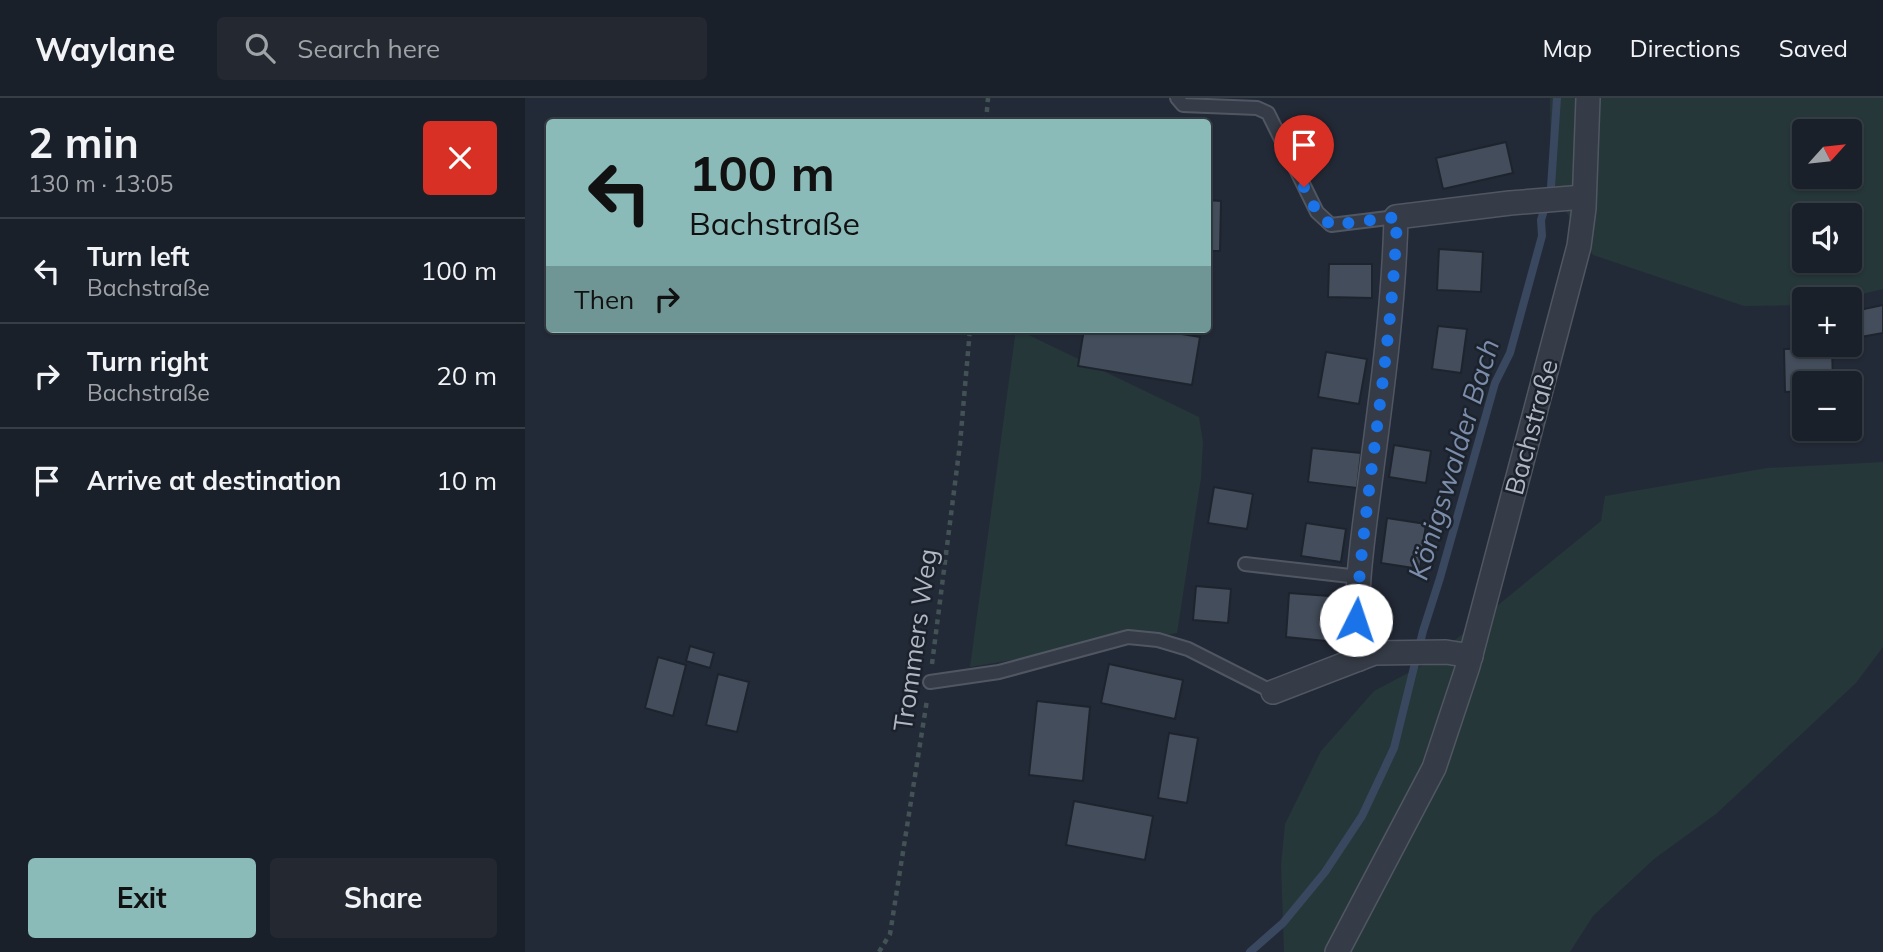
<!DOCTYPE html>
<meta charset="utf-8">
<style>
body{margin:0;font-family:Mulish,sans-serif;background:#232831;color:#f1f3f6;height:100vh;display:flex;flex-direction:column;font-size:26px;white-space:nowrap}
*{box-sizing:border-box;margin:0}
p{font-size:23px;color:#9fa3a8}
.icon{flex:none;width:38px;height:38px;fill:none;stroke:currentColor;stroke-width:2;stroke-linecap:round;stroke-linejoin:round}
.map{position:relative;flex:1;overflow:hidden}
.details{display:flex;flex-direction:column;background:#1a2029;width:525px}
.details>*{flex:none}
.hud{position:absolute;left:21px;top:21px;width:665px;height:214px;border-radius:7px;box-shadow:0 2px 5px #0004,0 0 0 2px #383e46;background:#8bbbb9;color:#111;overflow:hidden}
.needle{width:46px;rotate:63deg}
.tools{position:absolute;left:1267px;top:21px;display:grid;gap:14px}
.tools a{display:grid;place-items:center;width:70px;height:70px;border-radius:7px;background:#1a2029;box-shadow:0 2px 5px #0004,0 0 0 2px #383e46;font-size:35px}
.pin{position:absolute;display:grid;place-items:center;width:60px;height:60px;color:#fff;margin:-72px -30px;border-radius:50% 50% 50% 0;rotate:-45deg;box-shadow:0 0 7px #0007}
.pin .icon{rotate:45deg}
.me{position:absolute;width:77px;margin:-38px;rotate:4deg;stroke-linejoin:round;filter:drop-shadow(0 0 5px #0008)}
.turn{display:flex;align-items:center;gap:24px;height:147px;padding:0 28px;font-size:32px}
.turn .icon{width:91px;height:91px;stroke-width:2.5}
.turn b{display:block;font-size:49px;line-height:60px}
.then{display:flex;align-items:center;height:66px;padding:0 28px;background:#0003;gap:14px;font-size:26px}
.round{display:grid;place-items:center;flex:none;width:74px;height:74px;border-radius:7px;background:#232831}
.summary{display:flex;align-items:center;justify-content:space-between;height:119px;padding:0 28px}
h1{font-size:42px;font-weight:700;line-height:52px}
.action{display:flex;gap:14px;margin-top:auto;padding:14px 28px}
.action a{flex:1;height:80px;border-radius:7px;background:#8bbbb9;color:#111;font-size:28px;font-weight:700;line-height:80px;text-align:center}
.action a+a{background:#232831;color:#f1f3f6}
ul{padding:0;list-style:none}
li{display:flex;align-items:center;gap:21px;height:105px;padding:0 28px;border-top:2px solid #383e46}
li div{flex:1}
li b{display:block;font-size:26px}
li em{font-style:normal}
header{display:flex;align-items:center;gap:42px;box-sizing:border-box;height:98px;padding:0 35px;background:#1a2029;border-bottom:2px solid #383e46}
header strong{font-size:33px}
nav{display:flex;gap:38px;margin-inline-start:auto;font-size:24px}
.search{width:490px;height:63px;background:#232831;display:flex;align-items:center;gap:18px;box-sizing:border-box;padding:0 24px;border-radius:7px;color:#9fa3a8;font-size:26px}
main{display:flex;flex:1;min-height:0}
.map>svg:first-child{display:block}
.green{fill:#253739;fill-rule:evenodd}
.lines{fill:none;stroke-linecap:round;stroke-linejoin:round}
.stream{stroke:#39475f;stroke-width:8}
.building{fill:#444d5b;stroke:#1d242e;stroke-width:2}
.service-casing{stroke:#515762;stroke-width:16}
.minor-casing{stroke:#515762;stroke-width:26}
.path{stroke:#425255;stroke-width:4.5;stroke-dasharray:5 5;stroke-linecap:butt}
.service{stroke:#363c47;stroke-width:12}
.minor{stroke:#363c47;stroke-width:23}
.route{stroke:#1a73e8;stroke-width:12;stroke-dasharray:0 21.6}
.labels{text-anchor:middle;dominant-baseline:central;stroke-width:5;stroke-linejoin:round;paint-order:stroke}
.street-label{font-size:26px;fill:#b1b7c4;stroke:#1b222c}
.water-label{font-size:28px;font-style:italic;fill:#7b8daa;stroke:#1b222c}
</style>
<header>
<strong>Waylane</strong>
<div class="search"><svg class="icon" aria-label="search" viewBox="0 0 24 24"><circle cx="10" cy="10" r="6"/><path d="M15 15l6 6"/></svg>Search here</div>
<nav><a>Map</a><a>Directions</a><a>Saved</a></nav>
</header>
<main>
<section class="details">
<div class="summary"><div><h1>2 min</h1><p>130 m · 13:05</p></div><a class="round" style="background:#d93025;color:#fff"><svg class="icon" aria-label="close" viewBox="0 0 24 24"><path d="M6 6l12 12M18 6L6 18"/></svg></a></div>
<ul>
<li><svg class="icon" aria-label="left" viewBox="0 0 24 24"><path d="M17 20v-9H6M10 6l-5 5 5 5"/></svg><div><b>Turn left</b><p>Bachstraße</p></div><em>100 m</em></li>
<li><svg class="icon" aria-label="right" viewBox="0 0 24 24"><path d="M7 20v-9h11M14 6l5 5-5 5"/></svg><div><b>Turn right</b><p>Bachstraße</p></div><em>20 m</em></li>
<li><svg class="icon" aria-label="arrive" viewBox="0 0 24 24"><path d="M6 21V4h12l-3 4 3 4H6"/></svg><div><b>Arrive at destination</b></div><em>10 m</em></li>
</ul>
<div class="action"><a>Exit</a><a>Share</a></div>
</section>
<div class="map">
<svg width="1358" height="854" viewBox="0 0 1358 854">
<rect width="100%" height="100%" fill="#232a37"/>
<g class="green">
<path d="M1025,0H1358V191L1317,201H1279V207L1219,208L1068,157L1026,89ZM1279,33H1325V79H1279ZM1279,117H1325V163H1279Z"/>
<polygon points="491,231 674,319 678,344 676,380 652,535 445,569"/>
<polygon points="1358,364 1358,549 1331,585 1191,716 1129,761 1068,818 1045,854 759,854 756,767 760,726 796,653 849,593 902,565 1076,423 1080,398 1242,370"/>
</g>
<g class="lines">
<polyline class="stream" points="725,854 758,825 800,774 837,718 869,650 898,533 915,480 970,285 985,255 1017,138 1016,122 1026,89 1032,0"/>
</g>
<g class="building">
<polygon points="981,44 988,75 918,91 911,60"/>
<polygon points="682,102 696,103 695,153 682,153"/>
<polygon points="914,151 958,154 956,194 912,192"/>
<polygon points="804,166 847,166 847,200 803,199"/>
<polygon points="1358,207 1358,235 1330,240 1325,214"/>
<polygon points="913,228 942,231 936,275 907,271"/>
<polygon points="559,231 627,231 675,239 667,287 553,268"/>
<polygon points="1307,250 1308,285 1279,285 1279,293 1260,294 1259,251"/>
<polygon points="801,254 842,261 834,306 793,299"/>
<polygon points="869,347 906,353 901,385 864,379"/>
<polygon points="787,350 836,355 832,390 783,384"/>
<polygon points="689,389 728,396 722,431 683,425"/>
<polygon points="862,420 901,426 895,471 856,465"/>
<polygon points="781,425 821,431 816,464 776,458"/>
<polygon points="671,488 706,491 703,525 668,522"/>
<polygon points="764,495 804,498 801,543 761,539"/>
<polygon points="165,548 189,555 185,570 161,563"/>
<polygon points="133,559 161,567 148,618 120,610"/>
<polygon points="584,566 658,582 650,621 576,605"/>
<polygon points="193,576 224,584 212,634 181,627"/>
<polygon points="512,603 565,609 558,683 504,677"/>
<polygon points="644,635 673,640 662,705 633,700"/>
<polygon points="549,703 628,718 620,762 541,747"/>
</g>
<g class="lines">
<g class="service-casing">
<g id="service">
<polyline points="652,0 658,7 732,10 743,15 792,114 806,127 871,119"/>
<polyline points="720,466 834,479"/>
<polyline points="405,584 474,574 603,539 633,542 663,551 748,594"/>
</g>
</g>
<g class="minor-casing">
<g id="minor">
<path d="M834,561C828,496 839,433 847,369C858,286 869,203 871,119L985,105L1059,99"/>
<polyline points="748,594 849,555 921,554 946,558"/>
<polyline points="812,854 909,670 943,568 1054,148 1059,110 1063,0"/>
</g>
</g>
<g class="path">
<polyline points="461,24 463,0"/>
<polyline points="407,566 435,346 445,231"/>
<polyline points="354,854 365,836 402,602"/>
</g>
<use href="#service" class="service"/>
<use href="#minor" class="minor"/>
</g>
<g class="lines">
<path class="route" d="M779,89L792,114L806,127L872,119C867,254 840,388 831,522"/>
</g>
<g class="labels">
<g class="street-label">
<text transform="translate(1006 329) rotate(-75)">Bachstraße</text>
<text transform="translate(390 542) rotate(-82)">Trommers Weg</text>
</g>
<g class="water-label">
<text transform="translate(928 361) rotate(-73)">Königswalder Bach</text>
</g>
</g>
</svg>
<div class="tools">
<a><svg class="needle" viewBox="-14 -14 28 28"><path d="M0-13l5 13h-10z" fill="#e53935"/><path d="M0 13l5-13h-10z" fill="#9fa3a8"/></svg></a>
<a><svg class="icon" aria-label="sound" viewBox="0 0 24 24"><path d="M4 9h4l5-4v14l-5-4H4zM17 9q2 3 0 6"/></svg></a>
<a>+</a>
<a>−</a>
</div>
<div class="pin" style="left:779px;top:89px;background:#d93025"><svg class="icon" aria-label="arrive" viewBox="0 0 24 24"><path d="M6 21V4h12l-3 4 3 4H6"/></svg></div>
<svg class="me" style="left:831px;top:522px" viewBox="-20 -20 40 40"><circle r="19" fill="#fff"/><path d="M0-13L10 11 0 6-10 11z" fill="#1a73e8"/></svg>
<div class="hud">
<div class="turn"><svg class="icon" aria-label="left" viewBox="0 0 24 24"><path d="M17 20v-9H6M10 6l-5 5 5 5"/></svg><div><b>100 m</b>Bachstraße</div></div>
<div class="then">Then<svg class="icon" aria-label="right" viewBox="0 0 24 24"><path d="M7 20v-9h11M14 6l5 5-5 5"/></svg></div>
</div>
</div>
</main>
